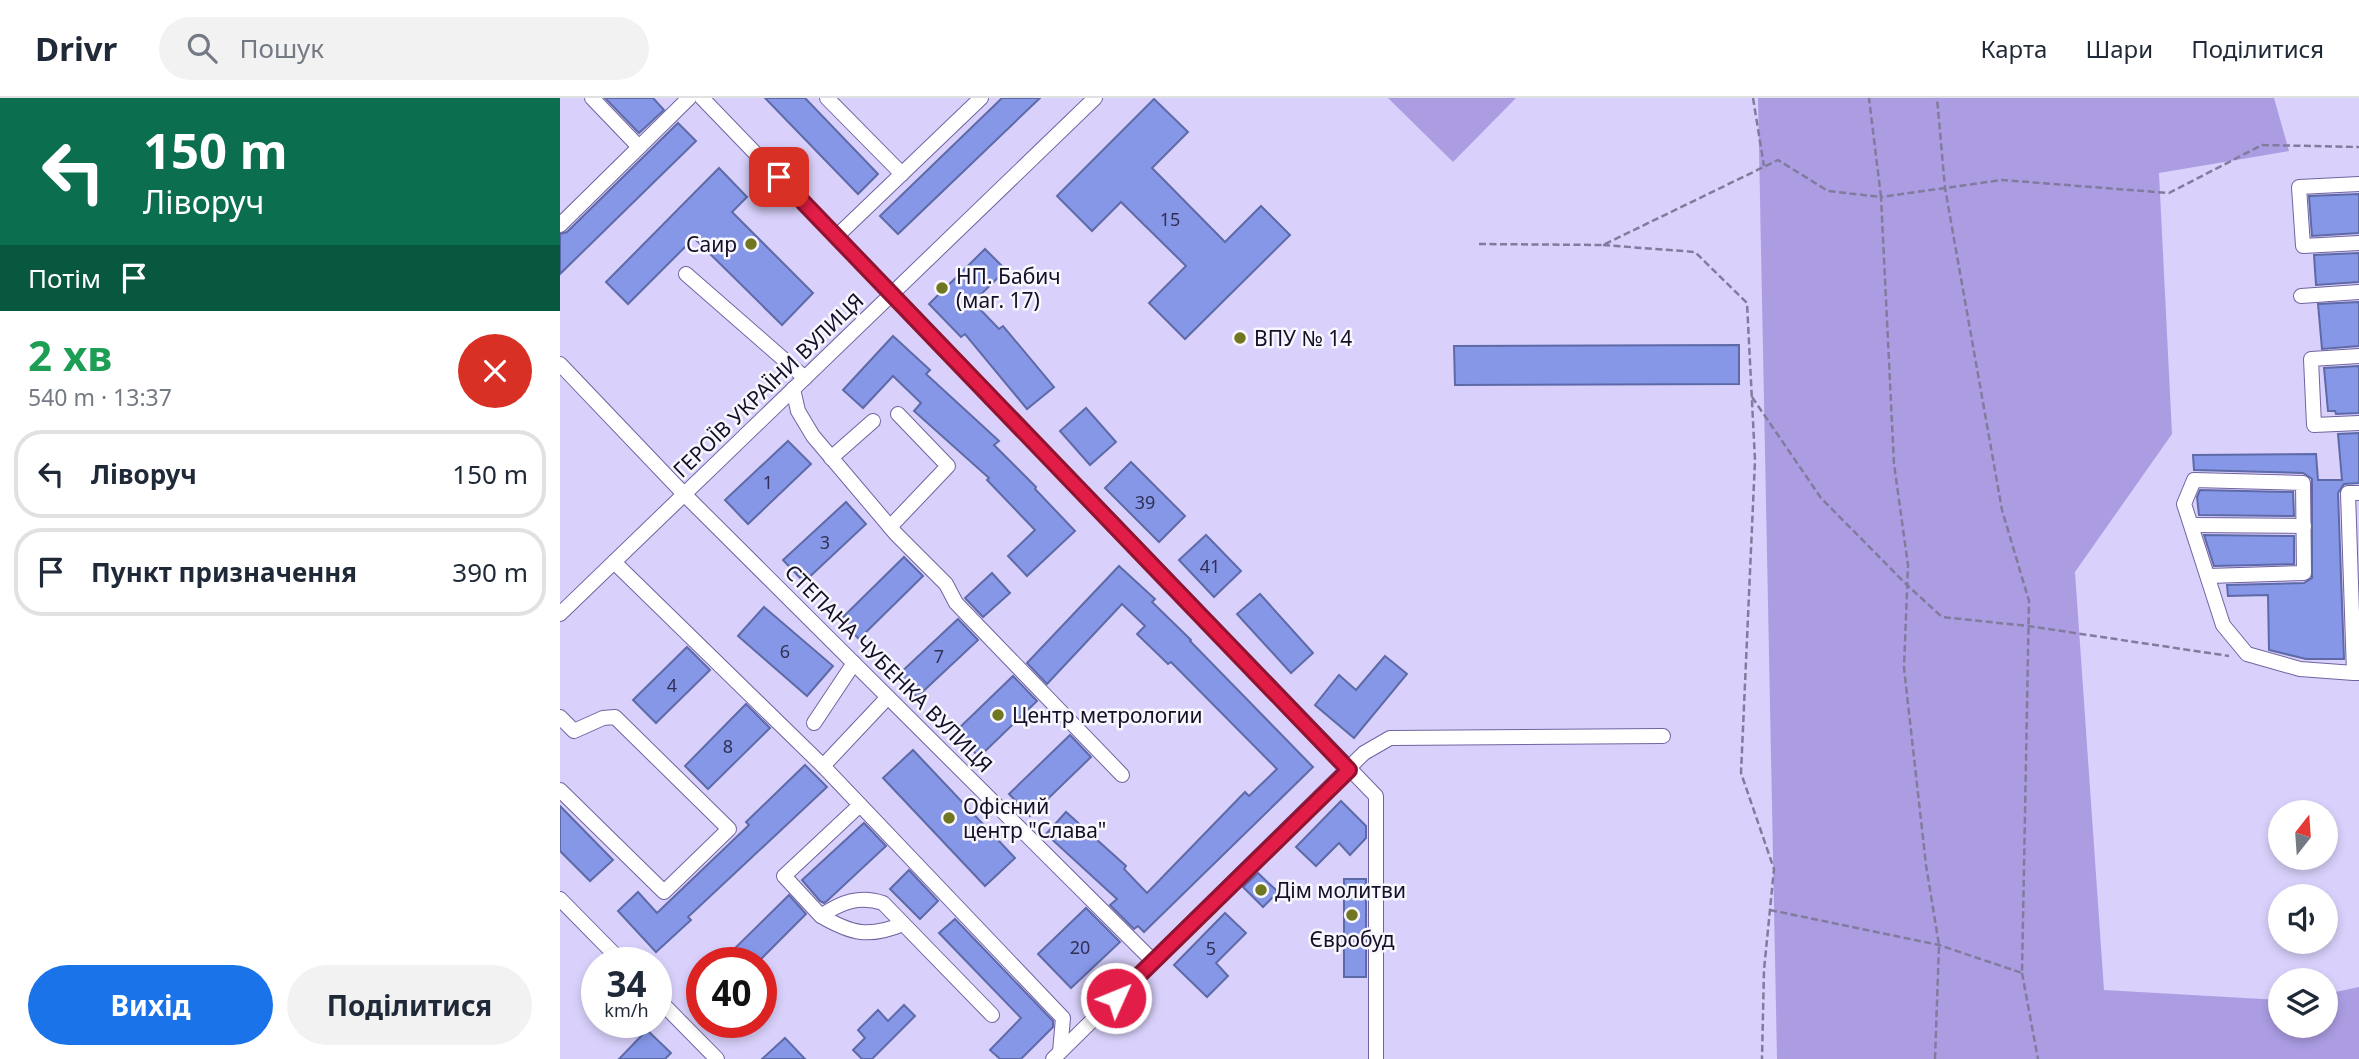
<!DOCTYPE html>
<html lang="uk">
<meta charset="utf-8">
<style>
body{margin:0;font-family:"Noto Sans",sans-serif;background:#f2f2f3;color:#1f2937;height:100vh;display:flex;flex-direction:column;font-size:26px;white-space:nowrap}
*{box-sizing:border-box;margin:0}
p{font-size:23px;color:#747a83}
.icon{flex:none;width:38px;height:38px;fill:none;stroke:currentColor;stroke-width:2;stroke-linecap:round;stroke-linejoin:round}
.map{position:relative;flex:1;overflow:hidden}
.sheet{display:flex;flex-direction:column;background:#fff;width:560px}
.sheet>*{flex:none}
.banner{background:#0b6e4f;color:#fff;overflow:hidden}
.needle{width:46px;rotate:17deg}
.buttons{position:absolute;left:1708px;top:702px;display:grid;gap:14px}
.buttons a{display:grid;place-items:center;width:70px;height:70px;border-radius:50%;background:#fff;box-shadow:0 4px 10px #0003;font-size:35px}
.speed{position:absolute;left:21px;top:849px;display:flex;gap:14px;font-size:35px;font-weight:700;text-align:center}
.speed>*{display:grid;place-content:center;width:91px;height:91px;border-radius:50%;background:#fff;box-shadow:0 4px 10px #0003;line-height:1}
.speed small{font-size:18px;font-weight:400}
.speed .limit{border:10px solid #d22;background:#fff;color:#111}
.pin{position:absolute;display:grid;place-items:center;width:60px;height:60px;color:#fff;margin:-30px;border-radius:14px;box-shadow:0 4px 10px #0006}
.me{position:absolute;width:77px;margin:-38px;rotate:46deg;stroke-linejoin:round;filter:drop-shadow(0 0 5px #0008)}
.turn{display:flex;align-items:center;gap:24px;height:147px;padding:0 28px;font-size:32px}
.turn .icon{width:91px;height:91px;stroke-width:2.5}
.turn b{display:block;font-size:49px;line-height:60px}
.then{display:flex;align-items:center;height:66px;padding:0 28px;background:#0003;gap:14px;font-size:26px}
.round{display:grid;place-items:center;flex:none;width:74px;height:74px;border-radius:37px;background:#f2f2f3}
.overview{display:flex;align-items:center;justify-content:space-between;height:119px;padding:0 28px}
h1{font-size:42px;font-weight:700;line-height:52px;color:#1e9e55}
.button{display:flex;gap:14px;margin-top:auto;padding:14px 28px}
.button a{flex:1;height:80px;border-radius:42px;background:#1a73e8;color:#fff;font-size:28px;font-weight:700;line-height:80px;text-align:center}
.button a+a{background:#f2f2f3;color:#1f2937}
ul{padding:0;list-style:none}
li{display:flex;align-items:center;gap:21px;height:88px;margin:0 14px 10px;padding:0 14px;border:4px solid #e0e1e3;border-radius:28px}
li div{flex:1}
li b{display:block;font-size:26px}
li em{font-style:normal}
header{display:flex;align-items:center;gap:42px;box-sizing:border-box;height:98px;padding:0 35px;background:#fff;border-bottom:2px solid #e0e1e3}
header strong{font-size:33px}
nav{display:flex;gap:38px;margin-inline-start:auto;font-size:24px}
.search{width:490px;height:63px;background:#f2f2f3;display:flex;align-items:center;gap:18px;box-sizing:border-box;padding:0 24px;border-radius:38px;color:#747a83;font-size:26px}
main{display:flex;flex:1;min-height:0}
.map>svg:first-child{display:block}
.green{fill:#ac9de3}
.building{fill:#8697e7;stroke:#5e6aa8;stroke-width:2}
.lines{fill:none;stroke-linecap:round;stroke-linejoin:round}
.minor-casing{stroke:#7163a1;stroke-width:16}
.path{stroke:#827b9d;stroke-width:2.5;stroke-dasharray:7 3.5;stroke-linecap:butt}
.minor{stroke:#fff;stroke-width:14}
.route-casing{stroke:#92132f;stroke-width:18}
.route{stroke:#e11d48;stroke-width:12}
.poi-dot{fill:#707720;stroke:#f8f7fe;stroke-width:2.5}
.labels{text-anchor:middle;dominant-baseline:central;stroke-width:5;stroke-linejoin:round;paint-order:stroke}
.number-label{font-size:18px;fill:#303056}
.poi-label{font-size:21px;fill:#140e26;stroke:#f8f7fe;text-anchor:start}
.street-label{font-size:21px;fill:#140e26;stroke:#f8f7fe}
</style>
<header>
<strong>Drivr</strong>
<div class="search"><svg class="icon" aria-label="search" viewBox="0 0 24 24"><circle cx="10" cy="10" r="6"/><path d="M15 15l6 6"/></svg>Пошук</div>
<nav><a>Карта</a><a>Шари</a><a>Поділитися</a></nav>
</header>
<main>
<section class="sheet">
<div class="banner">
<div class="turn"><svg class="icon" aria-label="left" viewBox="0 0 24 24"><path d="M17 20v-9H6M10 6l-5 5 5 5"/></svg><div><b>150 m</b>Ліворуч</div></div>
<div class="then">Потім<svg class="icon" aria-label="arrive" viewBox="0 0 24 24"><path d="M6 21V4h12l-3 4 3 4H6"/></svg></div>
</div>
<div class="overview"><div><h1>2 хв</h1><p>540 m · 13:37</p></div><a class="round" style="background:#d93025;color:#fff"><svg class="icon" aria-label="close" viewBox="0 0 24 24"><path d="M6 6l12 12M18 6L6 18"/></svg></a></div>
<ul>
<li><svg class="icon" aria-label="left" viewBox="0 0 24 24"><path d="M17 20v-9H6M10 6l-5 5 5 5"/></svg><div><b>Ліворуч</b></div><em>150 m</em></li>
<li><svg class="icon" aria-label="arrive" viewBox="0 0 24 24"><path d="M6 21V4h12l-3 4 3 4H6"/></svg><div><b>Пункт призначення</b></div><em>390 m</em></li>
</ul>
<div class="button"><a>Вихід</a><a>Поділитися</a></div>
</section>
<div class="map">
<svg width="1799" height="961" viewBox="0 0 1799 961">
<rect width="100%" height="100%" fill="#d9d1fb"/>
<g class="green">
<polygon points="828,0 956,0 893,64"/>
<polygon points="1198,0 1714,0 1729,53 1599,75 1612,336 1515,474 1544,892 1720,902 1720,928 1766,928 1766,896 1799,889 1799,961 1217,961"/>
</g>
<g class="building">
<polygon points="45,0 93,0 104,12 79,35"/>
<polygon points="205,0 245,0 318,76 298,96"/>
<polygon points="442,0 480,0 338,136 320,118"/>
<polygon points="594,1 628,34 592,70 665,144 701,108 730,137 625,241 589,205 626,168 561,104 532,133 497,98"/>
<polygon points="118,25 136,43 0,176 0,136 7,134"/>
<polygon points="159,70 187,99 172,114 253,195 222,227 134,140 68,206 46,184"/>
<polygon points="1799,96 1799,135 1752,138 1749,98"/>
<polygon points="425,151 446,172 413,204 439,231 443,228 494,289 467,311 405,236 401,239 369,206"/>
<polygon points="1799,155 1799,184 1756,187 1754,157"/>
<polygon points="1799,204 1799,248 1762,251 1758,206"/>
<polygon points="333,238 370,272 366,276 439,343 434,347 476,389 475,391 515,433 467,478 448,458 475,432 427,382 429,380 354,313 361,305 333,278 303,310 283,292"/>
<polygon points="1179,247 1179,286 895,287 894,248"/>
<polygon points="1799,268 1799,315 1776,316 1775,313 1768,313 1764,270"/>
<polygon points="526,310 556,344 530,367 500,333"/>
<polygon points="1799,335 1799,385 1784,386 1778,395 1784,561 1746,561 1709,552 1708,497 1668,498 1667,487 1744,485 1752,480 1752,381 1743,375 1634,372 1633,357 1756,356 1758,382 1782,382 1778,336"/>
<polygon points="228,343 251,366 188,426 165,402"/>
<polygon points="571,364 625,418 599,444 545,390"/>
<polygon points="1640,392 1733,394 1734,418 1639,417 1637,399"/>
<polygon points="286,404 306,426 244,484 223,462"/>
<polygon points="646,437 681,473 654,499 619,462"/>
<polygon points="1644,437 1734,438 1734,466 1654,468"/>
<polygon points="344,459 363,478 299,541 280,522"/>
<polygon points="559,468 595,501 592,504 631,542 630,543 753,669 584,834 578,828 574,831 550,807 557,801 486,736 506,714 566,768 564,771 587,795 685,694 689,698 717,671 611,564 608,566 577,536 585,528 562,506 487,586 467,565"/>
<polygon points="432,475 450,495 423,519 405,500"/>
<polygon points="700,496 753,555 731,575 677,516"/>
<polygon points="204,509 273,568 247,598 178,538"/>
<polygon points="398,521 418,542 357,599 337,578"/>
<polygon points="127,549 150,572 96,625 73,602"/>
<polygon points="825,558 847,576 794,640 755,607 779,577 796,592"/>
<polygon points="453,578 477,603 419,659 395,634"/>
<polygon points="186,606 210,630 148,691 125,668"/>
<polygon points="510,637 531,659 470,718 449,696"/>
<polygon points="353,652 455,760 425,788 323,680"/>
<polygon points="245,667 267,689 128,819 131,822 96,854 58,813 78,794 97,815 189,727 186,724"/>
<polygon points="781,703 806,728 806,740 790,757 779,745 756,768 736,749"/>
<polygon points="0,708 53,762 30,783 0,753"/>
<polygon points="304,725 326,748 267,803 264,805 260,803 242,782"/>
<polygon points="349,772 378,803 360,821 330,791"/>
<polygon points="698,775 718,794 703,809 683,789"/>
<rect x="784" y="781" width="22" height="98"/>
<polygon points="229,797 246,816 198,864 161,864"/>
<polygon points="526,810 560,844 511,890 478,856"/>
<polygon points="665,815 686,835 656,865 668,878 647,899 614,867"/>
<polygon points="395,821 493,923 493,929 461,961 440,961 430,952 461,920 379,835"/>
<polygon points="344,907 355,918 312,961 302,961 293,952 305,940 298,932 318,912 328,923"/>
<polygon points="87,932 111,955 105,961 59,961"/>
<polygon points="225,940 245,961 202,961"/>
</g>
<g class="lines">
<g class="minor-casing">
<g id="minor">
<polyline points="32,0 79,49"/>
<polyline points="142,0 816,698 816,961"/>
<polyline points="267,0 342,76"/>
<polyline points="1799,86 1739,89 1743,148 1799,145"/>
<polyline points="0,127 129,0"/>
<polyline points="277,138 421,0"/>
<polyline points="126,176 245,280"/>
<polyline points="1741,198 1799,194"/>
<polyline points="1799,258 1751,261 1754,327 1799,325"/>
<polyline points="0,266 124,396 593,863"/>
<polyline points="233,291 238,313 253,338 336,436 386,486 396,505 562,677"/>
<polyline points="271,360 313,323"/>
<polyline points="1799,395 1788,395 1794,575 1799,575"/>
<polyline points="1632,427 1744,428"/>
<polyline points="330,429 388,368 338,316"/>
<polyline points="54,464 263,668"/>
<polyline points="1648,478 1744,475 1743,385 1634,382 1624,406 1663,527 1687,556 1740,571 1794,575"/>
<polyline points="0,516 535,0"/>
<polyline points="328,599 263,668 503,920 500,954"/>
<polyline points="0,619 14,633 43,620 55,619 169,731 104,794 0,692"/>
<polyline points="254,625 294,565"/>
<path d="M300,707L224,778L261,818C281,804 300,797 323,805L432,917"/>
<polyline points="0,801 62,864"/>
<path d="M261,818C292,836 309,840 343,826"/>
<polyline points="96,899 157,961"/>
<polyline points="493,961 804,655 830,640 1103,638"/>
</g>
</g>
<g class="path">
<polyline points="1193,0 1204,68"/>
<polyline points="919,146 1043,147 1218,62 1268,93 1321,99 1309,0"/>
<polyline points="1043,147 1135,154 1187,205 1195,362 1181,675 1214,771 1204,872 1202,961"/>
<polyline points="1192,299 1261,400 1347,487 1382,519 1468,528 1669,558"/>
<polyline points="1210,812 1379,847 1462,875 1469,503 1442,412 1385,90 1377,0"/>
<polyline points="1462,875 1478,961"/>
<polyline points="1375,961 1379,847 1366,767 1344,570 1348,467 1334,366 1321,99 1442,82 1609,95 1702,47 1799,49"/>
</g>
<use href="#minor" class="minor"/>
</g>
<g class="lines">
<g class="route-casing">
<polyline id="route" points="219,79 789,672 556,900"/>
</g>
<use href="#route" class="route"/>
</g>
<g class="poi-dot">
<circle cx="191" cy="146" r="7"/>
<circle cx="382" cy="190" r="7"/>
<circle cx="680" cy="240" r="7"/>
<circle cx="438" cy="617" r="7"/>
<circle cx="389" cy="720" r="7"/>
<circle cx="701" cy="792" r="7"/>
<circle cx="792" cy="817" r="7"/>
</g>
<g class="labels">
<g class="number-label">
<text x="610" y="121">15</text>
<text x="208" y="384">1</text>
<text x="585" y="404">39</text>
<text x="265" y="444">3</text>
<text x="650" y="468">41</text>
<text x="225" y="553">6</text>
<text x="379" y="558">7</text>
<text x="112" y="587">4</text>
<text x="168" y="648">8</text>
<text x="520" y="849">20</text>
<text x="651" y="850">5</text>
</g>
<g class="poi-label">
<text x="177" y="146" text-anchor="end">Саир</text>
<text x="396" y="178">НП. Бабич<tspan x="396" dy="24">(маг. 17)</tspan></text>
<text x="694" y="240">ВПУ № 14</text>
<text x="452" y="617">Центр метрологии</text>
<text x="403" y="708">Офісний<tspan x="403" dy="24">центр "Слава"</tspan></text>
<text x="715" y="792">Дім молитви</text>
<text x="792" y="841" text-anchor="middle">Євробуд</text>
</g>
<g class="street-label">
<text transform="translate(208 287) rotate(-44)">ГЕРОЇВ УКРАЇНИ ВУЛИЦЯ</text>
<text transform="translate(329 570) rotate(45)">СТЕПАНА ЧУБЕНКА ВУЛИЦЯ</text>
</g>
</g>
</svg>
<div class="buttons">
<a><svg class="needle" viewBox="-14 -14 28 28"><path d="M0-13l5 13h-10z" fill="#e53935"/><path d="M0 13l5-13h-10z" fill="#747a83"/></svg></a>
<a><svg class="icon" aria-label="sound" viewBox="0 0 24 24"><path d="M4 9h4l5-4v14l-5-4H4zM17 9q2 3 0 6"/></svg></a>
<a><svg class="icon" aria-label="layers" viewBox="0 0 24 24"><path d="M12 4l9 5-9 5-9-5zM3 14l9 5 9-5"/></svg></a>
</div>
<div class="speed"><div>34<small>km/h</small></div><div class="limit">40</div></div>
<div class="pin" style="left:219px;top:79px;background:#d93025"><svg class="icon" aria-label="arrive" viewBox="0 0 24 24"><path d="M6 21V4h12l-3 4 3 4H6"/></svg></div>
<svg class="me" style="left:556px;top:900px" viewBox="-20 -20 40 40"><circle r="17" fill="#e11d48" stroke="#fff" stroke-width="3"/><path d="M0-11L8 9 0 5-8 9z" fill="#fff"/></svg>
</div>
</main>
